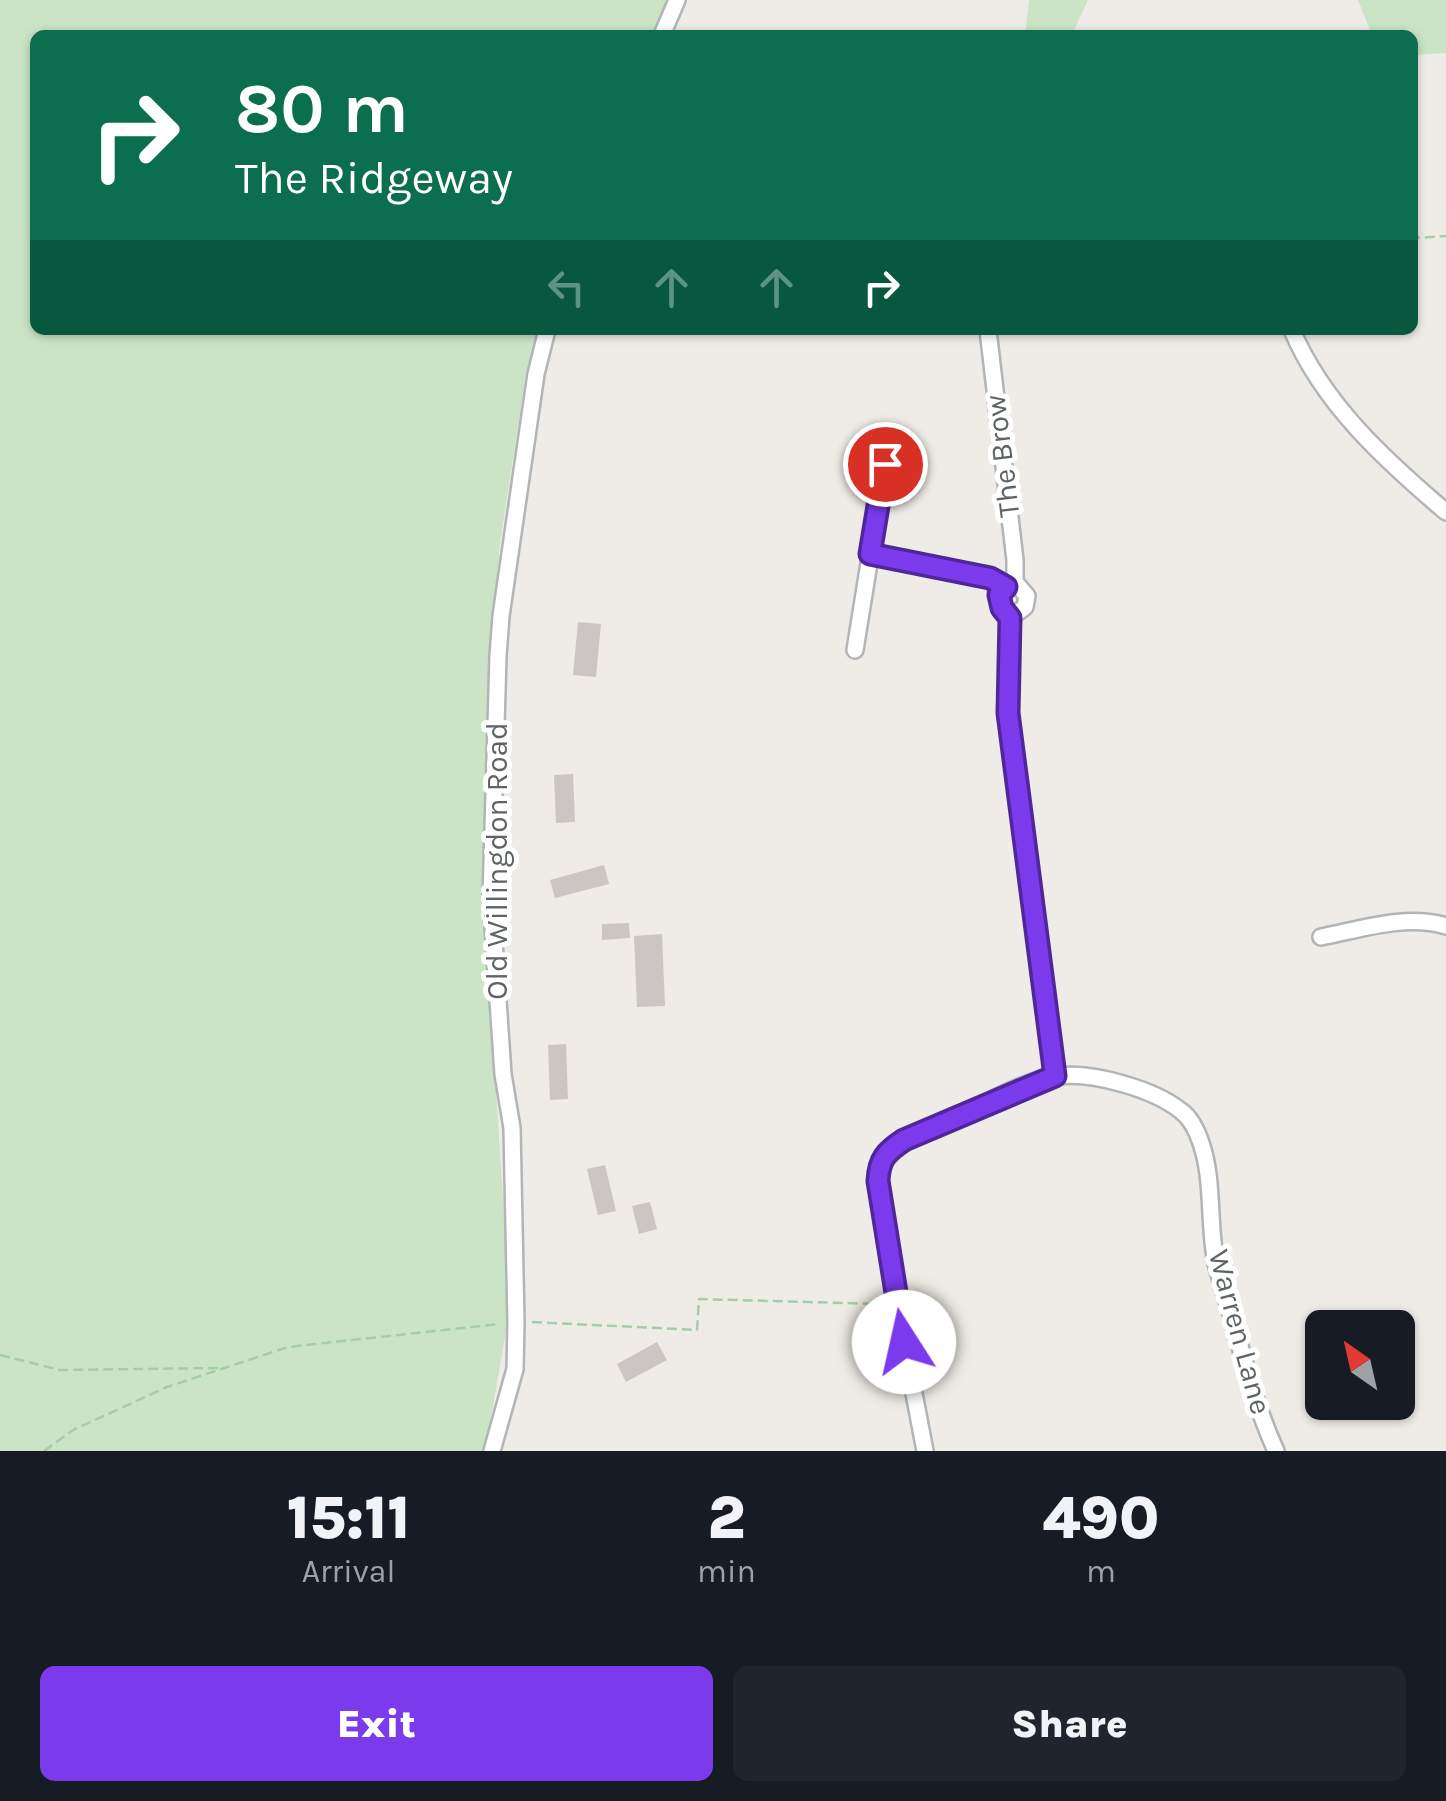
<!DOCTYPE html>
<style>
body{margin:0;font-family:Karla,sans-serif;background:#20242c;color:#f1f3f6;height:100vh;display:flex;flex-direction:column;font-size:38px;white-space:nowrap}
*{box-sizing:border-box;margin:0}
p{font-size:32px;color:#9ea1a6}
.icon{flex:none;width:55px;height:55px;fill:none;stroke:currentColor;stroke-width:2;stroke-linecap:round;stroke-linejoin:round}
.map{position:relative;height:1451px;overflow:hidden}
.drawer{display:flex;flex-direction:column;background:#171b24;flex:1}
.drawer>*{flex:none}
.hud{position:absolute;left:30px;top:30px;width:1388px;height:305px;border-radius:15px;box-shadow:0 2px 8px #0004;background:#0b6e4f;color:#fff;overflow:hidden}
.needle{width:65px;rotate:326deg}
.buttons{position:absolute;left:1305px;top:1310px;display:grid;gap:20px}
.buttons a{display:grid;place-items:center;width:110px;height:110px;border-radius:15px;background:#171b24;box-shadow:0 2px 8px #0004;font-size:50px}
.pin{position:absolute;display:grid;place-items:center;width:85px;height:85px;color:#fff;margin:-42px;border:5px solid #fff;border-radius:50%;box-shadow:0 2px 10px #0007}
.me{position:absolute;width:110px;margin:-55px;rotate:350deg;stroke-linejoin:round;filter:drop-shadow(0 0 8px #0008)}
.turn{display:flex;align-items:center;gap:35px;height:210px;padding:0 40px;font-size:45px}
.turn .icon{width:130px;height:130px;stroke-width:2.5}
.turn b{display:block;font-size:70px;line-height:85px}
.lanes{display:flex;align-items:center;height:95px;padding:0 40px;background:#0003;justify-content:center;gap:50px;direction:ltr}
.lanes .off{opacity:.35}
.eta{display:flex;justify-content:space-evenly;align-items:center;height:170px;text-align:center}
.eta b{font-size:60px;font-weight:800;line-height:70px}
.primary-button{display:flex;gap:20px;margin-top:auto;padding:20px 40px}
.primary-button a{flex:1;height:115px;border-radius:15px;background:#7c3aed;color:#fff;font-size:40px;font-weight:800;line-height:115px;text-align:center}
.primary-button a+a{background:#20242c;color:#f1f3f6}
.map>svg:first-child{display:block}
.green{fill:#cbe4c5}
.building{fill:#cbc6c3}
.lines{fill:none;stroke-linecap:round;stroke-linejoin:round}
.street-casing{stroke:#b1b5b7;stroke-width:20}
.path{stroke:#a4cea7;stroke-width:2.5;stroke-dasharray:10 5;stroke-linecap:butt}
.street{stroke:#fff;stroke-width:15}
.route-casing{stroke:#51269a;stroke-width:25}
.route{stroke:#7c3aed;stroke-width:18}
.labels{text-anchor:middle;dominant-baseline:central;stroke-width:10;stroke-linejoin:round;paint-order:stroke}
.street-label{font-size:30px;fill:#5e6365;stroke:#fff}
</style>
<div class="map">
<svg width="1446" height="1451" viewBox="0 0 1446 1451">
<rect width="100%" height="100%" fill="#efebe6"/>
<g class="green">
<polygon points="0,0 667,0 653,35 35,35 35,330 540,330 526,373 500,543 488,672 486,934 510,1309 485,1451 0,1451"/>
<polygon points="1029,0 1088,0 1072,35 1025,35"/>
<polygon points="1358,0 1446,0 1446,53 1413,55 1412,35 1372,35"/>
</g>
<g class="building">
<polygon points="578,622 601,624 596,677 573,675"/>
<polygon points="573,774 575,822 556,823 554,775"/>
<polygon points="604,865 609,884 555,898 550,880"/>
<polygon points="629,923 630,938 602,940 602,924"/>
<polygon points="662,934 665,1006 637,1007 634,936"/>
<polygon points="566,1044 568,1099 550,1100 548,1045"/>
<polygon points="605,1165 616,1211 598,1215 587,1169"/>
<polygon points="650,1202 657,1229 639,1234 632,1206"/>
<polygon points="657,1342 667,1360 626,1382 617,1364"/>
</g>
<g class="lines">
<g class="street-casing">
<g id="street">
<polyline points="662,35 677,0"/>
<polyline points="988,330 1015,560 1015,582 999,595 1002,608 1010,618 1008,713 1055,1076"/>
<path d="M1292,330C1323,404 1386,461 1446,512"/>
<polyline points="870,554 990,579 1006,587"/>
<polyline points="1010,618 1025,607 1027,596 1015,582"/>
<polyline points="855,650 885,464"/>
<path d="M1321,937C1362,929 1406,914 1446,926"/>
<polyline points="492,1451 515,1369 516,1322 512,1128 503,1074 491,897 498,656 501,616 536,374 547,330"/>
<path d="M925,1451L897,1304L878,1181C881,1140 927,1130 960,1115C990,1102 1026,1079 1059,1076C1093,1072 1154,1089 1181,1111C1191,1118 1197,1131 1201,1143C1214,1180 1208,1224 1216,1263C1220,1280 1226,1297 1231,1314C1244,1361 1256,1407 1276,1451"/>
</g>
</g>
<g class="path">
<polyline points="1412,232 1419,238 1446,236"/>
<polyline points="532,1322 697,1330 699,1299 880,1304"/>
<polyline points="0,1355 60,1370 222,1368"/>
<polyline points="44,1451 73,1430 167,1387 288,1347 499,1324"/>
</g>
<use href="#street" class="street"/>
</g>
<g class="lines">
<g class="route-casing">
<path id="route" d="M885,464L870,554L990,578L1006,587L999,595L1002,608L1010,618L1008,713L1055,1076L904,1140C886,1152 879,1159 878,1181L904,1342"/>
</g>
<use href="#route" class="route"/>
</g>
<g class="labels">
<g class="street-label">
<text transform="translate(1002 456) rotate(-97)">The Brow</text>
<text transform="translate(497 861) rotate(-90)">Old Willingdon Road</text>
<text transform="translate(1240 1332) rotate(75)">Warren Lane</text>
</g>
</g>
</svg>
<div class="buttons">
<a><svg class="needle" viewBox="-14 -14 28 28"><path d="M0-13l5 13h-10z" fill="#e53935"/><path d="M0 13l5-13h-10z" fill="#9ea1a6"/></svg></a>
</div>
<div class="pin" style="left:885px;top:464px;background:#d93025"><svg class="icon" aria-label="arrive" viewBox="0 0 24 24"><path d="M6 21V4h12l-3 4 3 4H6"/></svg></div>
<svg class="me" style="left:904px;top:1342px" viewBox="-20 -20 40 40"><circle r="19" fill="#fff"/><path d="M0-13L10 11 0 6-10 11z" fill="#7c3aed"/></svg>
<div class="hud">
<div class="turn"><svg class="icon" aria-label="right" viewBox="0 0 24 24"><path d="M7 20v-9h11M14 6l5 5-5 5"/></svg><div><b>80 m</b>The Ridgeway</div></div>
<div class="lanes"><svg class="icon off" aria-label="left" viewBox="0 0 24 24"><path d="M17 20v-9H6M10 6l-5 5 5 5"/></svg><svg class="icon off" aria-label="ahead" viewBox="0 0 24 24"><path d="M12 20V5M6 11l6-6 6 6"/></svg><svg class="icon off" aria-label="ahead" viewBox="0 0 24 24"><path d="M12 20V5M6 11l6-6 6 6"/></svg><svg class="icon" aria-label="right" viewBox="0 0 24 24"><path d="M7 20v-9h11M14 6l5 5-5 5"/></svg></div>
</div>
</div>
<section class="drawer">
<div class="eta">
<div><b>15:11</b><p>Arrival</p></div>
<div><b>2</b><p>min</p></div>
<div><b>490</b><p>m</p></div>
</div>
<div class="primary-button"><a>Exit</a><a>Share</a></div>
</section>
